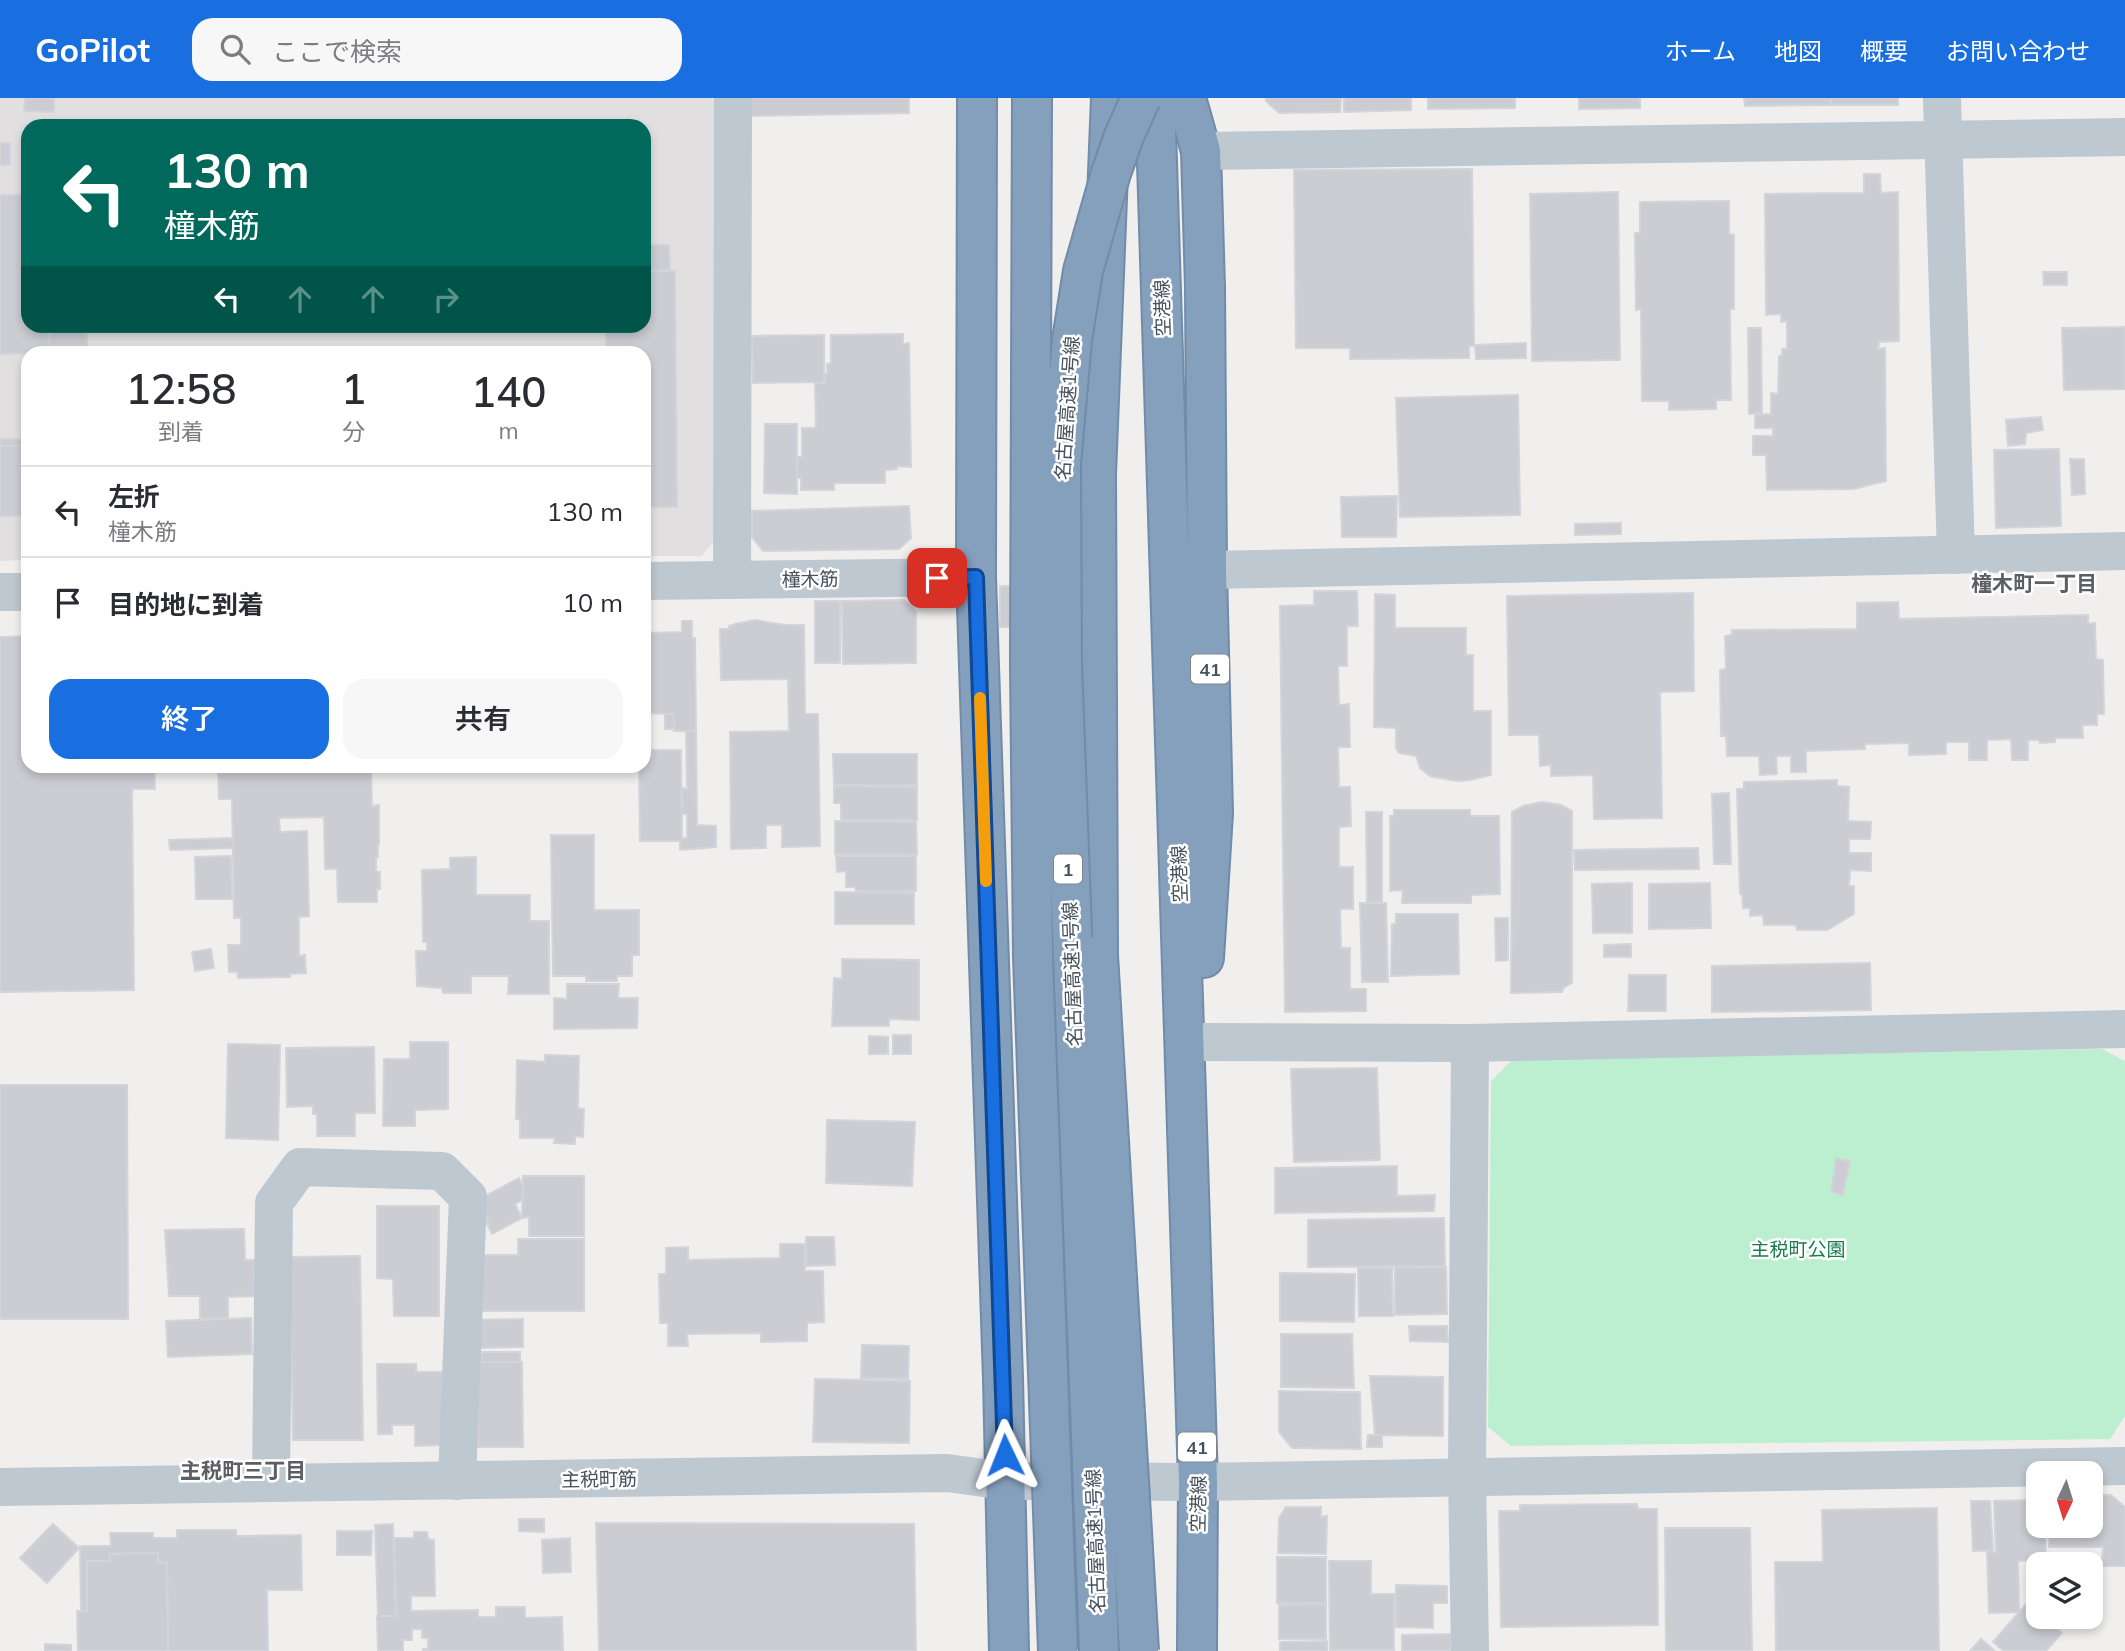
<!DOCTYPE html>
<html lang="ja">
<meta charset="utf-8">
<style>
body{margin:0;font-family:Mulish,"Noto Sans JP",sans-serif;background:#f7f7f7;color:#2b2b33;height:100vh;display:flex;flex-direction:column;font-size:26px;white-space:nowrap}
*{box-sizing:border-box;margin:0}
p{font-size:23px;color:#7c7c81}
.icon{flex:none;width:38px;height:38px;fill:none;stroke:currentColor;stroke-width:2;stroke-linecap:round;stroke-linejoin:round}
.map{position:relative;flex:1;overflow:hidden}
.side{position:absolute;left:21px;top:248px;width:630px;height:427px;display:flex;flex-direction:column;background:#fff;border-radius:21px;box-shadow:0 4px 10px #0003}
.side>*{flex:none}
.top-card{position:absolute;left:21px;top:21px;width:630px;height:214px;border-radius:21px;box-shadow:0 4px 10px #0003;background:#00695c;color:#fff;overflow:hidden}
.needle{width:46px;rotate:184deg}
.tools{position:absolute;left:2026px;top:1363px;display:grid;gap:14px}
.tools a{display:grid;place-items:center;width:77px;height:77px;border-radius:14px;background:#fff;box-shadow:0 4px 10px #0003;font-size:35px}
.pin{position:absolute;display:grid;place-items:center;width:60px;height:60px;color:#fff;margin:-30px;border-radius:14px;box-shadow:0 4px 10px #0006}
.me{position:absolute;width:77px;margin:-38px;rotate:358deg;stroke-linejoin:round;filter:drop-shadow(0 0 5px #0008)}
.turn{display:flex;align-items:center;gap:24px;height:147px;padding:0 28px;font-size:32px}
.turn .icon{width:91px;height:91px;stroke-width:2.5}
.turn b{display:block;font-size:49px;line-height:60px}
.lanes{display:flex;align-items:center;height:66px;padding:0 28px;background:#0003;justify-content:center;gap:35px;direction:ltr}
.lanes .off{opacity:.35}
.eta{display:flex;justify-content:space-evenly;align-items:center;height:119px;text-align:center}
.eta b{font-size:42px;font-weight:600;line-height:49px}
.action{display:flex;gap:14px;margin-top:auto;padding:14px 28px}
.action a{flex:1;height:80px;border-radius:21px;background:#196ee0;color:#fff;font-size:28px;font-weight:600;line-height:80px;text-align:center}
.action a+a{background:#f7f7f7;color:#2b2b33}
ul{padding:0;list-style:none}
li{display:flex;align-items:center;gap:21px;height:91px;padding:0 28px;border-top:2px solid #e1e1e2}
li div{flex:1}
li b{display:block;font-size:26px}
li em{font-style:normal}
header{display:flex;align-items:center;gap:42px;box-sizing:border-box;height:98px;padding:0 35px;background:#196ee0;color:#fff}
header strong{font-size:33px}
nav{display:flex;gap:38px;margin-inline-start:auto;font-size:24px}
.search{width:490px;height:63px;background:#f7f7f7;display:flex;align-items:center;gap:18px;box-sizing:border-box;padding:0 24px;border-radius:21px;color:#7c7c81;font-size:26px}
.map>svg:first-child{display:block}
.education{fill:#e2dfe0;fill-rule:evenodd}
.green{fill:#bcefd0}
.building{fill:#cbcdd3;stroke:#d2d4da;stroke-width:2}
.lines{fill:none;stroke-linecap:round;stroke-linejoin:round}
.highway-casing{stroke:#718ba9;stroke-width:42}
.minor{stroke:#bec8d0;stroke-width:38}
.highway{stroke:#85a0bd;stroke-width:38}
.highway-bridge-casing{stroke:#718ba9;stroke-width:42;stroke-linecap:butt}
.highway-bridge{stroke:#85a0bd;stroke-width:38}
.route-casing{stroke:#104892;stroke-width:18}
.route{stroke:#196ee0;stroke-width:12}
.slow{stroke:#f59e0b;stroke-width:12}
.labels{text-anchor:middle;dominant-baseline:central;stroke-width:5;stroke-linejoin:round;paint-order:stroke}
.shield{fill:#fff;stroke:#7e858d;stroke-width:2}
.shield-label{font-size:18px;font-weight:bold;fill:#46515c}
.street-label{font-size:19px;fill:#46515c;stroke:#fff}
.park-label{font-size:19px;fill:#177d4b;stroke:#fff}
.neighbourhood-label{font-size:21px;font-weight:bold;fill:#5b5e63;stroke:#fff}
</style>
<header>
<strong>GoPilot</strong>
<div class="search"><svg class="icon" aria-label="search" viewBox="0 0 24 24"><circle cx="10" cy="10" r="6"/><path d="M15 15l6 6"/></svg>ここで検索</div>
<nav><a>ホーム</a><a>地図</a><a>概要</a><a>お問い合わせ</a></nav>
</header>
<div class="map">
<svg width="2125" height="1553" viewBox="0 0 2125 1553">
<rect width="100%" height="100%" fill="#f1eeee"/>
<path class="education" d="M0,0H718L716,440L702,458H644V256H28V462L0,463ZM28,28H644V228H28Z"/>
<polygon class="green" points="2102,951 2125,963 2125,1318 2110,1341 1511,1348 1488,1329 1491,983 1512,962"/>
<g class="building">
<polygon points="25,0 54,0 54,14 24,13"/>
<polygon points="748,0 909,0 909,15 748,18"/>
<polygon points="1266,0 1341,0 1340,14 1279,15 1266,3"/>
<polygon points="1344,0 1411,0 1411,12 1344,14"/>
<polygon points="1428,0 1515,0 1515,10 1428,11"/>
<polygon points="1579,0 1640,0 1640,10 1579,11"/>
<polygon points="1744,0 1831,0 1831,7 1745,8"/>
<rect x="1831" y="0" width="67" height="7"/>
<rect x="0" y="45" width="10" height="22"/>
<polygon points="1472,71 1474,248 1469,248 1469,260 1350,261 1350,250 1296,250 1294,72"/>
<polygon points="1864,76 1880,76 1881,95 1898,94 1899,243 1879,244 1878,251 1885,250 1886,383 1853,391 1767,392 1766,357 1753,357 1753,338 1773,338 1773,330 1755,330 1755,317 1771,316 1771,295 1778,296 1779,258 1782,258 1782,251 1787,251 1787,223 1781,224 1781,216 1766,217 1765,96 1864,95"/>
<polygon points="1618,94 1620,262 1532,263 1530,96"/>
<polygon points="0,97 28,97 28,228 49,228 49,255 0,256"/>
<polygon points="1729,103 1729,136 1734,137 1734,211 1730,211 1731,302 1716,302 1716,311 1669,312 1669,303 1642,303 1641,211 1636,212 1635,135 1640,135 1640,104"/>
<polygon points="644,147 669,147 670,172 644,173"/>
<polygon points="644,173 675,173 677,409 644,409 644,256 606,256 606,228 644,228"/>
<polygon points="2043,174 2067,174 2067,187 2044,187"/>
<rect x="49" y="228" width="38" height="28"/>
<polygon points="2125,229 2125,291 2064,292 2062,230"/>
<polygon points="1748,230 1761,230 1762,315 1749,316"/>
<polygon points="903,236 903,246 909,245 911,369 897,368 897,371 885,372 885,385 834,385 834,392 801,392 801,380 797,380 797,359 802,359 802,330 816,330 815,285 825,285 824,276 827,276 827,266 831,265 831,237"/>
<polygon points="824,237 824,284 753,285 752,238"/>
<polygon points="1526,245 1526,260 1476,261 1475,247"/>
<polygon points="1518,297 1520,417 1400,419 1396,300"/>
<polygon points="2041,319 2043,332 2026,335 2025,346 2008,348 2006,322"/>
<polygon points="765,326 797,326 797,396 764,395"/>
<rect x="0" y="341" width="28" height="7"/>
<rect x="0" y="348" width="28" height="70"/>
<polygon points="2059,351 2061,428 1996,430 1994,352"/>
<polygon points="2070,361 2084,361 2085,396 2072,397"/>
<polygon points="1397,398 1396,439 1342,439 1341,399"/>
<polygon points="909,408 911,440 899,451 763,453 752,439 752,413"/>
<polygon points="1621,425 1621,436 1575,437 1575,426"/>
<polygon points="1000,488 1055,488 1055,528 1000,529"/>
<polygon points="1314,493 1357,493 1358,528 1347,528 1347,568 1338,568 1339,607 1349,606 1350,649 1338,649 1339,689 1350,689 1351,728 1339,729 1339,769 1353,769 1353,811 1340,811 1341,850 1350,850 1350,891 1366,891 1366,913 1285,914 1280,508 1314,507"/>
<polygon points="1693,495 1694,593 1660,594 1662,720 1594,721 1593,677 1551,678 1551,667 1540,668 1539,637 1509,637 1507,498"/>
<polygon points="1375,496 1395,497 1395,530 1466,530 1466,557 1473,557 1473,613 1491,613 1491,677 1470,682 1457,683 1430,678 1420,670 1416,658 1399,655 1396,650 1396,630 1374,629"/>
<polygon points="904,502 916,514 916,565 843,566 842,503"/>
<rect x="815" y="503" width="25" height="62"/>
<polygon points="1898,504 1899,521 2088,517 2088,526 2095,525 2096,561 2103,562 2104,616 2097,616 2097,627 2082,627 2083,640 2055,640 2055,644 2040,645 2039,642 2028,642 2028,662 2012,662 2011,641 1987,642 1987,662 1969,662 1969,644 1946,644 1946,656 1909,657 1909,645 1865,646 1865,651 1806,653 1806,674 1791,674 1791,658 1776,658 1777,676 1760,677 1759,658 1727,658 1726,638 1721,638 1720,572 1726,571 1725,538 1732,537 1732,532 1857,531 1857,505"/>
<polygon points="755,522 785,527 804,527 805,616 818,616 820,748 782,749 782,727 766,727 766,750 731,751 730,634 789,633 788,581 721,582 720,531 729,531 729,528 735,526"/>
<polygon points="682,523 692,523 692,540 695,540 696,633 674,633 673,616 644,615 644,535 682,534"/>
<polygon points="28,538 28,668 154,668 155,691 132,691 134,892 0,894 0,539"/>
<polygon points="665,616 673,616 674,631 665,631"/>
<polygon points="686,633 696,633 697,727 716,728 716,749 680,752 680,743 682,743 683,740 687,740 687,716 682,716 682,690 687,691"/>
<polygon points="644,652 681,652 682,743 640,743 639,668 644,668"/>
<polygon points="833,656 917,656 917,687 834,687"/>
<polygon points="207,668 344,668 344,674 371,673 372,708 379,707 379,746 378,746 378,759 376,759 376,774 380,774 380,791 377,791 377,804 338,804 337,771 325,771 324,719 279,720 280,734 307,733 309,818 299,819 299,858 305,857 306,875 290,876 290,879 238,880 237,874 229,874 228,847 241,847 241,820 234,820 232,701 219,701 218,672 207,672"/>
<polygon points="1837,682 1837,688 1849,689 1848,723 1871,724 1870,741 1849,741 1849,755 1871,755 1871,773 1850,772 1849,788 1854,788 1854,816 1827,832 1797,832 1796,827 1764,827 1763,817 1750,818 1750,810 1743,810 1742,796 1740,796 1737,691 1744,691 1744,684"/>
<polygon points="834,688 917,689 917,722 841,722 841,705 834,705"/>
<polygon points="1729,695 1731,766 1714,766 1712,696"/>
<polygon points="1542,704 1561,707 1572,713 1572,885 1563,890 1562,894 1511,895 1512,714 1523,708"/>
<polygon points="1394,712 1470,712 1470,718 1499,718 1500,796 1471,797 1471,805 1402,805 1403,792 1390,793 1390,718 1394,718"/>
<polygon points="1366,714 1382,714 1382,804 1367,804"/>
<polygon points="835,723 916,724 917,757 835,756"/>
<polygon points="551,737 594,737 594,812 639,812 639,857 632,857 632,878 617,878 617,883 586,883 586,878 553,878"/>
<polygon points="232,740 233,750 170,752 169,742"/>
<polygon points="1698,750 1699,771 1575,772 1574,752"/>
<polygon points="231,758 232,801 196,801 195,759"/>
<polygon points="836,758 916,758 916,793 856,793 855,789 846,789 846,773 837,774"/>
<polygon points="476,759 476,797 530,797 530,823 549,823 549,896 508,896 509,878 471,878 471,895 443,895 442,890 417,888 416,853 427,853 427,844 423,844 422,772 450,771 450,760"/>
<polygon points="1632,785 1632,835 1593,835 1592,786"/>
<polygon points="1710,785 1711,830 1649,831 1649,786"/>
<polygon points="835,794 914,795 914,826 835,826"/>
<polygon points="1360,805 1386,805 1388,884 1362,884"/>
<polygon points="1396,816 1458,816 1459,876 1391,878 1392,826 1396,826"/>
<polygon points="1495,820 1508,820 1508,862 1496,863"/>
<polygon points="1631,846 1631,859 1604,859 1604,847"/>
<polygon points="211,851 214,870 195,873 192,854"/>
<polygon points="842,861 919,862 919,922 889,921 889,928 832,928 834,880 842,881"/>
<polygon points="1870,865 1871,912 1712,914 1712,868"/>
<polygon points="1629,877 1666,877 1666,913 1628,913"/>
<polygon points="567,886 619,886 618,900 638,900 637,930 554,931 554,900 567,901"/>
<rect x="893" y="937" width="18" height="19"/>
<polygon points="869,938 888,939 888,956 869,956"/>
<polygon points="410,944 448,944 448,1011 415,1012 415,1028 383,1028 384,961 410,961"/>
<polygon points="228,946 280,947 278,1042 226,1040"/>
<polygon points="374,949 375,1015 355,1015 355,1038 317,1038 317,1016 313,1016 313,1008 287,1009 286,950"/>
<polygon points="545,957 579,958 578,1010 584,1011 583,1039 575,1038 575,1046 554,1045 555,1040 520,1040 520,1021 516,1021 517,962 545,964"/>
<polygon points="1377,970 1380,1062 1294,1064 1291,971"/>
<polygon points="0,987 127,987 128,1221 0,1221"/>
<polygon points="827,1022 915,1024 912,1088 826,1085"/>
<polygon points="1836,1060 1850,1063 1843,1097 1831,1094"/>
<polygon points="1397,1068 1397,1098 1435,1097 1434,1113 1275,1115 1275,1070"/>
<polygon points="523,1078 584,1078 584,1138 529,1138 529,1119 522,1120"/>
<polygon points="519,1080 523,1088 522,1102 515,1106 522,1120 492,1136 485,1122 488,1120 478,1102"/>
<polygon points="377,1108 439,1108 439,1218 394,1218 393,1181 377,1180"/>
<polygon points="1444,1120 1445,1168 1308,1169 1308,1122"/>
<polygon points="244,1131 245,1162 254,1162 255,1198 228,1199 228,1220 200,1220 200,1198 169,1198 165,1132"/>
<polygon points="806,1139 834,1139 835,1167 806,1168"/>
<polygon points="518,1141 584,1141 584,1213 477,1213 483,1157 518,1157"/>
<polygon points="780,1146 805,1146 805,1173 823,1173 824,1224 807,1225 807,1243 761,1244 761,1235 687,1236 688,1248 668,1248 668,1225 660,1225 659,1176 666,1176 666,1150 688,1149 688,1162 780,1160"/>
<polygon points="360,1158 363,1342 293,1342 290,1159"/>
<polygon points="1446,1169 1447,1216 1395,1217 1395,1170"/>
<polygon points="1358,1170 1392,1170 1393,1218 1359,1218"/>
<polygon points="1280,1175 1355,1176 1354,1224 1280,1223"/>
<polygon points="251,1220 252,1256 168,1259 166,1223"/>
<polygon points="523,1221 523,1249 477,1250 476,1222"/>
<polygon points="1409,1228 1447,1228 1448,1244 1410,1243"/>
<polygon points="1281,1236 1352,1236 1354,1290 1281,1289"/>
<polygon points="862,1247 909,1248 908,1281 861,1280"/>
<rect x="481" y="1254" width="39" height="10"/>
<polygon points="478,1264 522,1264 523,1349 478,1349"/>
<polygon points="377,1266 416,1266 416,1274 446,1274 441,1347 415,1348 415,1327 392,1327 392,1336 378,1336"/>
<polygon points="1370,1278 1443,1279 1443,1338 1375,1337"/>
<polygon points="815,1281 910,1283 909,1345 813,1344"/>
<polygon points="1279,1293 1360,1294 1361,1351 1292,1350 1279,1334"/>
<polygon points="1368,1337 1382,1337 1382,1349 1367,1349"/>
<polygon points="2091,1397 2111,1397 2125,1409 2125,1468 2102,1468 2103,1449 2049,1449 2050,1428 2091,1428"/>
<polygon points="2039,1402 2039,1428 2045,1428 2046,1462 2018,1463 2019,1514 1989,1515 1987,1454 1996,1454 1994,1403"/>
<polygon points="1971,1403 1990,1403 1993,1452 1973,1453"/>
<polygon points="1637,1406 1638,1411 1657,1411 1658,1527 1501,1529 1499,1413 1520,1413 1520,1407"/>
<polygon points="1286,1409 1321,1409 1321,1419 1327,1418 1326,1456 1278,1455 1279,1420"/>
<polygon points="1937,1410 1939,1553 1776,1553 1775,1464 1823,1464 1822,1412"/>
<polygon points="519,1421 544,1421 544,1434 519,1433"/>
<polygon points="596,1425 914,1426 916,1553 599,1553"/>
<polygon points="53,1426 79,1450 47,1485 20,1460"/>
<polygon points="393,1426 396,1518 378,1518 375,1427"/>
<polygon points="1665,1430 1750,1430 1752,1553 1666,1553"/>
<polygon points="177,1432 236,1432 236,1438 301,1437 302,1492 267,1492 268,1553 168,1553 167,1464 158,1465 158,1455 110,1456 110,1463 87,1463 87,1513 81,1513 80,1448 111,1448 110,1435 153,1435 153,1440 177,1440"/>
<polygon points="337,1433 372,1433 371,1457 337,1457"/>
<polygon points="414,1434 427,1434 428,1441 434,1442 435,1498 411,1498 411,1513 478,1512 478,1519 496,1519 496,1509 525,1509 525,1520 562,1519 563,1553 423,1553 423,1551 428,1551 428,1540 422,1540 422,1531 412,1531 412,1542 403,1542 403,1553 378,1553 377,1518 396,1518 394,1440 414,1440"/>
<polygon points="570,1440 571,1474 543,1475 542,1442"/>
<polygon points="158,1455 158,1465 167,1464 168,1553 78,1553 77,1513 87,1513 87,1463 110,1463 110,1456"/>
<rect x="1277" y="1459" width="49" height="46"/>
<polygon points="1329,1463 1371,1463 1371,1496 1394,1496 1394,1552 1330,1552"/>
<polygon points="1396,1487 1447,1488 1447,1505 1433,1505 1433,1530 1396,1529"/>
<polygon points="2028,1504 2039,1514 2039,1519 2044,1519 2062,1535 2046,1553 2004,1553 1993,1544"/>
<polygon points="1326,1506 1326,1541 1279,1541 1279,1507"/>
<polygon points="1451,1536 1451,1553 1402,1553 1402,1537"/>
<polygon points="1981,1541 1995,1553 1970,1553"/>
<polygon points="1327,1543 1327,1553 1280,1553 1280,1544"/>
<polygon points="45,1546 71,1547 71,1553 45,1553"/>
</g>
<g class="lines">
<g class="highway-casing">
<g id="highway">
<polyline points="977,0 976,479 1003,1280 1009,1553"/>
<polyline points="1155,0 1198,1384 1197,1553"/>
<polyline points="1186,0 1201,53 1205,189 1207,472 1213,715 1204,860"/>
<polyline points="1098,857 1096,376 1111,0"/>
</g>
</g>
<g class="minor">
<polyline points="1942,0 1956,457"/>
<polyline points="1201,53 2125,39"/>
<polyline points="1207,472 2125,453"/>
<polyline points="732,482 733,0"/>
<polyline points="644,483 976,479"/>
<polyline points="0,494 28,494"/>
<polyline points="1199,944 1470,945 2125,931"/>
<polyline points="271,1384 274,1105 300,1069 442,1073 468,1099 457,1383"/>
<polyline points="0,1389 947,1375 1006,1383 1198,1384 2125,1368"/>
<polyline points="1470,1553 1467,1378 1470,945"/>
</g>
<use href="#highway" class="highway"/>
<g class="highway-bridge-casing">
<g id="highway-bridge">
<polyline points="1032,0 1030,567 1033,858 1058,1553"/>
<polyline points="1098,857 1139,1553"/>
<polyline points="1099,1553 1062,567 1061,366 1072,242 1083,173 1111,75 1124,38 1141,0"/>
</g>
</g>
<use href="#highway-bridge" class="highway-bridge"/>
</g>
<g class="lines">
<g class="route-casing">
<polyline id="route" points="937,480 976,479 1005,1357"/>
</g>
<use href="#route" class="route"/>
<polyline class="slow" points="980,600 986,783"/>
</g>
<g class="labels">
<g class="shield">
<rect x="1191" y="556.5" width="38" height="29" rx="5"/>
<rect x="1054" y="756.5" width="28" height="29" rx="5"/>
<rect x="1178" y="1334.5" width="38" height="29" rx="5"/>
</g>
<g class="shield-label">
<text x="1210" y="571">41</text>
<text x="1068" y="771">1</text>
<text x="1197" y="1349">41</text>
</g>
<g class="street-label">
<text transform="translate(1162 210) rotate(-92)">空港線</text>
<text transform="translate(1067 310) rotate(-86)">名古屋高速1号線</text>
<text transform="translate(810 481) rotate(-1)">橦木筋</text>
<text transform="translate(1179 776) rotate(-92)">空港線</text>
<text transform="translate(1072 876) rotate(-92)">名古屋高速1号線</text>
<text transform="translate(599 1381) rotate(-1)">主税町筋</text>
<text transform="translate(1198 1406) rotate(-89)">空港線</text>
<text transform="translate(1095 1443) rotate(-92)">名古屋高速1号線</text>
</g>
<g class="park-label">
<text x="1798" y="1151">主税町公園</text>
</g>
<g class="neighbourhood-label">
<text x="2034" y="485">橦木町一丁目</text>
<text x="243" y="1372">主税町三丁目</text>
</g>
</g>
</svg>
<div class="tools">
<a><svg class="needle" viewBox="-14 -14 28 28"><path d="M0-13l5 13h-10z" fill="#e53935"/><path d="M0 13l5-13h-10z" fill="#7c7c81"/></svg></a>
<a><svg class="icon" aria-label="layers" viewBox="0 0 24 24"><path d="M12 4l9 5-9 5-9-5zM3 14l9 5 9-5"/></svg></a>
</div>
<div class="pin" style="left:937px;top:480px;background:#d93025"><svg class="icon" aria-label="arrive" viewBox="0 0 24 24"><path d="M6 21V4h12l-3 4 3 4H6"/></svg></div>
<svg class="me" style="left:1005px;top:1357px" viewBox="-20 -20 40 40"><path d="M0-17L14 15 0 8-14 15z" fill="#196ee0" stroke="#fff" stroke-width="4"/></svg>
<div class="top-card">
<div class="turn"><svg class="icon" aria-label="left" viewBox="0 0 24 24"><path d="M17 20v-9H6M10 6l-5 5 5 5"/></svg><div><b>130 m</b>橦木筋</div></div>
<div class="lanes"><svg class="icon" aria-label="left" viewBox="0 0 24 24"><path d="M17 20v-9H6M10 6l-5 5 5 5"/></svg><svg class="icon off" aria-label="ahead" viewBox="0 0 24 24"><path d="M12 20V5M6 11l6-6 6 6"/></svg><svg class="icon off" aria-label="ahead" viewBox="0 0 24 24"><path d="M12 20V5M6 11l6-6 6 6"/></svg><svg class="icon off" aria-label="right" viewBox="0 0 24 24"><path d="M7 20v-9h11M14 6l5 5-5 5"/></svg></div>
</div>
<section class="side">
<div class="eta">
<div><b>12:58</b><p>到着</p></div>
<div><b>1</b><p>分</p></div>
<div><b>140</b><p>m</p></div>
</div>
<ul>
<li><svg class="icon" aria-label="left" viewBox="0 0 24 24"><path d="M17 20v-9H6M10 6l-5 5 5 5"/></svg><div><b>左折</b><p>橦木筋</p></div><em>130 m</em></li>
<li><svg class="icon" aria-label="arrive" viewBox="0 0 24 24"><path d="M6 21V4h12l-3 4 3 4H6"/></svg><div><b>目的地に到着</b></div><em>10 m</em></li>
</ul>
<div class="action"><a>終了</a><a>共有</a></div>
</section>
</div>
